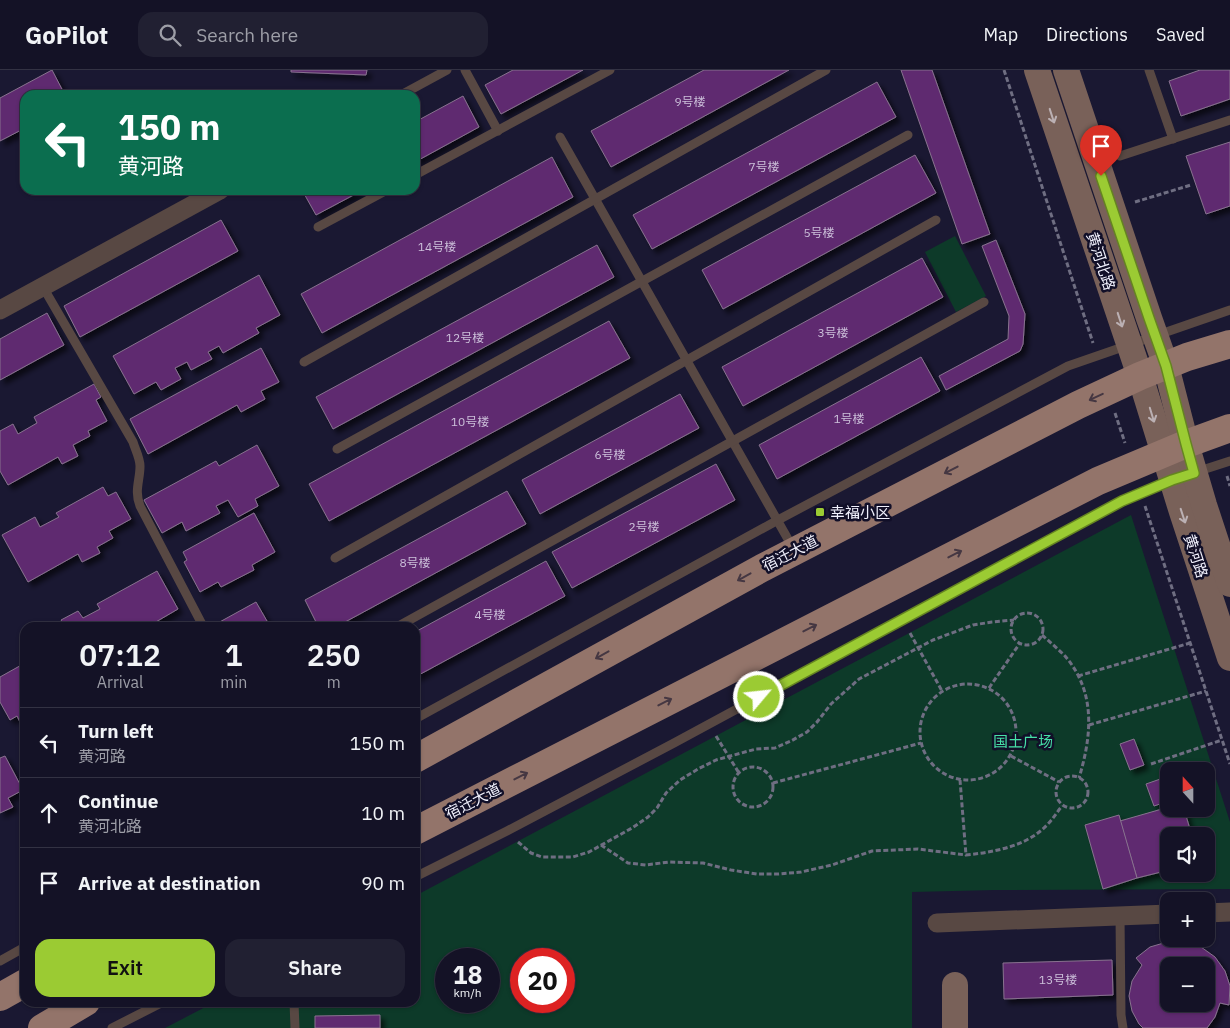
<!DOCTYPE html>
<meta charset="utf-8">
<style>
body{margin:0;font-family:"IBM Plex Sans","Noto Sans SC",sans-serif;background:#212032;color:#f1f3f6;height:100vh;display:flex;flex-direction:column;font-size:19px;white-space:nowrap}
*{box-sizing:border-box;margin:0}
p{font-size:16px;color:#9d9ea7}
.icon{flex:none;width:28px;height:28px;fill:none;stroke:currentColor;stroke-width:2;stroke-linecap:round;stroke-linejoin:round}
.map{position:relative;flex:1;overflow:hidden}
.panel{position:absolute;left:20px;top:552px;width:400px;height:385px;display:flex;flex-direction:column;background:#141226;border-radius:15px;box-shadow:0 1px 4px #0004,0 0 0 1px #333243}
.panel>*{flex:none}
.top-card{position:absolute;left:20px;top:20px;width:400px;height:105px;border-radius:15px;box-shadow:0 1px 4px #0004,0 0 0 1px #333243;background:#0b6e4f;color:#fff;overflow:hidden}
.needle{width:32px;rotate:339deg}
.fabs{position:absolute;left:1160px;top:692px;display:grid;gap:10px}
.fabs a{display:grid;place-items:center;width:55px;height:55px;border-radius:10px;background:#141226;box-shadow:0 1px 4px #0004,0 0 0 1px #333243;font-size:25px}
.speed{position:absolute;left:435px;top:878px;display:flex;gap:10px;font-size:25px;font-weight:700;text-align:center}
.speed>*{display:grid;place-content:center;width:65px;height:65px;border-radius:50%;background:#141226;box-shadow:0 1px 4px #0004,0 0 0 1px #333243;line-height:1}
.speed small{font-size:12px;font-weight:400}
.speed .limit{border:8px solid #d22;background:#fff;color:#111}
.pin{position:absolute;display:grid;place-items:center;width:42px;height:42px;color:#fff;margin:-51px -21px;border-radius:50% 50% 50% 0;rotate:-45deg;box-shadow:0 0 5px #0007}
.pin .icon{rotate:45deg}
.me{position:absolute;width:55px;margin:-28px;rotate:62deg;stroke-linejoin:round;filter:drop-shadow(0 0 4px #0008)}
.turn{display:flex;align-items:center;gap:18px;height:105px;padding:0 15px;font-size:22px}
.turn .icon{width:65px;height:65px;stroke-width:2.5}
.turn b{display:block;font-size:35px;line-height:42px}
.eta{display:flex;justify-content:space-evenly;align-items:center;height:85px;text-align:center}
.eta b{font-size:30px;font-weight:600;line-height:35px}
.button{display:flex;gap:10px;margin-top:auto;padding:10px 15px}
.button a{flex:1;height:58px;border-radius:15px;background:#9bcb33;color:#111;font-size:20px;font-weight:600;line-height:58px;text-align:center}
.button a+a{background:#212032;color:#f1f3f6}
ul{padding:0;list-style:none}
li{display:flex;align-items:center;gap:15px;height:70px;padding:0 15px;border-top:1px solid #333243}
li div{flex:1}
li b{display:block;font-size:19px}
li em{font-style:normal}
header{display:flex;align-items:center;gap:30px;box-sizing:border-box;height:70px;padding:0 25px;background:#141226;border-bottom:1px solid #333243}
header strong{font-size:24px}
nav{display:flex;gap:28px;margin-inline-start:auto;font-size:18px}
.search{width:350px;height:45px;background:#212032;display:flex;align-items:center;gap:12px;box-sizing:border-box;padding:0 18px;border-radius:15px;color:#9d9ea7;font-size:19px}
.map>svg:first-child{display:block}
.green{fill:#0d3a29;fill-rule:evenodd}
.building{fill:#5f2b6f;stroke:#88728f;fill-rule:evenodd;filter:url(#shadow)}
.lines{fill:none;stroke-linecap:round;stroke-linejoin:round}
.path{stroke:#6f6e82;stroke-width:3;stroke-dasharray:5 2.5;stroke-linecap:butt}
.lane{stroke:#584843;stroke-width:9}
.street{stroke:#584843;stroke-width:19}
.secondary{stroke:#796159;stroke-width:26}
.primary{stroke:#93746a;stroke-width:28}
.oneway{stroke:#bbb0b3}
.oneway2{stroke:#453742}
.route-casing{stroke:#658421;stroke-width:12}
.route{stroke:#9bcb33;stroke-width:9}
.poi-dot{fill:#9bcb33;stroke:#110f28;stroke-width:2}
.labels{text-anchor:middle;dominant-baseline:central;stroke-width:5;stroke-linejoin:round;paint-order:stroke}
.number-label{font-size:12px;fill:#ccc0da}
.street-label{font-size:15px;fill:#f1f1fd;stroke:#110f28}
.poi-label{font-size:15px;fill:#f1f1fd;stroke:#110f28;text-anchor:start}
.park-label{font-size:15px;fill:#46e0a7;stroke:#110f28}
</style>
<header>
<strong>GoPilot</strong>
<div class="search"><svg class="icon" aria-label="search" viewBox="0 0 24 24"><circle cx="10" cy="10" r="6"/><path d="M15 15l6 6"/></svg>Search here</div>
<nav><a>Map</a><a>Directions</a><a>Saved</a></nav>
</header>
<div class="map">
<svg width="1230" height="958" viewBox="0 0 1230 958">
<defs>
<filter id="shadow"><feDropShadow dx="4.5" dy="4.5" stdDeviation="2.5" flood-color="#0009"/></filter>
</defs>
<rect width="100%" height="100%" fill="#1a1832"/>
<g class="green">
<polygon points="955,166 986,226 956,242 925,182"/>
<path d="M1131,445L1230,752V819L995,820L912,822V958H165L213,933L415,932V826ZM1169,701H1206V739H1169ZM1169,766H1206V804H1169ZM446,889H489V931H446ZM521,889H564V931H521Z"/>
</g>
<g class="building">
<polygon points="52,0 65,25 25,25 25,58 0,71 0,28"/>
<polygon points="291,0 367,0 366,5 291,2"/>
<polygon points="513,0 583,0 501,44 485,15"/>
<polygon points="704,0 789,0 611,97 591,61"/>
<polygon points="901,0 932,0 990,164 962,174"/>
<polygon points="1200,0 1230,0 1230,29 1181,46 1169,11"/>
<polygon points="877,12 896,47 652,179 633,145"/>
<polygon points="463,26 479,57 415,92 415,52"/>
<polygon points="1230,72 1230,136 1206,144 1186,86"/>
<polygon points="915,85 936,123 723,239 702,200"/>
<polygon points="552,87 573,127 322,263 301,224"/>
<polygon points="302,120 363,120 316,145"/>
<polygon points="221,150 238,181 80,267 64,236"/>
<polygon points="996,170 1025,244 1023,274 1020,281 946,320 939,306 1008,269 1009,246 982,176"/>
<polygon points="597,175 614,207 333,359 316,327"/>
<polygon points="922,188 943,227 743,336 722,297"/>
<polygon points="259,205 280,245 256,258 259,263 223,283 219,276 208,282 212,289 191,300 187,292 175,298 181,309 161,320 156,312 134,324 113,286"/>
<polygon points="47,243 64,275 0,310 0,269"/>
<polygon points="609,251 630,288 329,451 309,414"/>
<polygon points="261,278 279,312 261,321 265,329 241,342 237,335 148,384 130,349"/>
<polygon points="921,287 940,321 777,409 759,375"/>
<polygon points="94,314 101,327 96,330 107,351 88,361 90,366 73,375 78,386 62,394 58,387 8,415 0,401 0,361 13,354 18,364 37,353 34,347"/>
<polygon points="680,324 699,358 540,444 522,410"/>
<polygon points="257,375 279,416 255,429 258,436 238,447 228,430 216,436 220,443 186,461 182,452 162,463 144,430 216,391 219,396"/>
<polygon points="716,394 735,430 572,518 552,482"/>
<polygon points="103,417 108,426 116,422 131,449 109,461 113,468 97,477 100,483 82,492 78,484 28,512 2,465 35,447 40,457 59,447 56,443"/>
<polygon points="507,421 526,454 334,558 319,558 305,530"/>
<polygon points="254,443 275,482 252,495 254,500 221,517 218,512 200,522 184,492 187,490 183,482"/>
<polygon points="546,491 565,526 415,607 415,562"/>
<polygon points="157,501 178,539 154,553 156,558 66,558 61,550 78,541 83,548 100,539 97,534"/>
<polygon points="256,532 271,558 218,558 216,554"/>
<polygon points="25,593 25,662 17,646 10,650 0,632 0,607"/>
<polygon points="1134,669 1144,695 1130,700 1120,674"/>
<polygon points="5,686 23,720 8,728 13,737 0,743 0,688"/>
<polygon points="1169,706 1169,731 1154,736 1146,714"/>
<polygon points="1169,737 1169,739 1184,739 1192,766 1169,766 1169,800 1137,808 1120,751"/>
<polygon points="1119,745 1137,808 1103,819 1085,755"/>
<path d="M1167,872H1185L1201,877L1215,887L1225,901L1230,916L1229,935L1220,933L1215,947L1207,958H1143L1139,954L1132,941L1129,926L1132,911L1142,895L1136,888L1150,877ZM1169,896H1206V934H1169Z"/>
<polygon points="1112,890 1113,925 1004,929 1003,893"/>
<polygon points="380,945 380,958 315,958 315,946"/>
</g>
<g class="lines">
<g class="path">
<polyline points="1004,0 1093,273"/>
<polyline points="290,22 376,21 386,24"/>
<polyline points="1135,132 1191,115"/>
<polyline points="1115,343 1125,373"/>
<polyline points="1227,406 1230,416"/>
<polyline points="1145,436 1230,694"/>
<circle cx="1027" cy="559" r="16"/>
<polyline points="910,563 942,621"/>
<path d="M1042,565C1050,572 1058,579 1065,586C1096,622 1092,665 1079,708"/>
<polyline points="1078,606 1190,573"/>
<circle cx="968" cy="662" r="48"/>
<polyline points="989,618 1020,573"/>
<polyline points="1089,655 1206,621"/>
<polyline points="716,666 739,703"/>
<polyline points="1011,686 1059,712"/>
<polyline points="1151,694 1222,670"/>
<circle cx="753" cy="717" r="20"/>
<circle cx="1072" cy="722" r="16"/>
<path d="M960,710L966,785C995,782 1027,776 1047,755C1053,749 1057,742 1062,736"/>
<polyline points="773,713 921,673"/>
<polyline points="518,772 531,783 542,787 573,787 589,782 632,758 648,747 657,738 666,723 680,710 698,699 716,690 756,679 775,678 791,671 807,662 817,652 831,634 859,609 933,570 973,555 992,552 1014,550"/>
<polyline points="601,775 628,793 646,795 669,792 703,793 731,800 757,804 779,804 801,802 832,795 872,781 918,779 966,785"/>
</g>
<g class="lane">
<polyline points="465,0 498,61"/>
<polyline points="1149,0 1173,69"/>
<polyline points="401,25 447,0"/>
<polyline points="560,67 793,478"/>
<polyline points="1120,86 1230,50"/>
<polyline points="415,105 610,0"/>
<polyline points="318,157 387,120"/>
<path d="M43,217L133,372C135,379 140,388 140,396C140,411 134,420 140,436L204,558"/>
<polyline points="304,292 826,0"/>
<polyline points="337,379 908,65"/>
<polyline points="1196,402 1230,391"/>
<polyline points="335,488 936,150"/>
<polyline points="395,558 984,232"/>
<polyline points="415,649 778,450 1068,296 1230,240"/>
<polyline points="415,807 507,761 674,673 1122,431 1170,411"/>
<polyline points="1120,846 1121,945 1123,958"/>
<polyline points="0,891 25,877"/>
<polyline points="294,932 295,958"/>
<polyline points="112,958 163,932"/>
</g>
<g class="street">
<polyline points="0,240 220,120"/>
<polyline points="1206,843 1230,842"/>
<polyline points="937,853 1169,844"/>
</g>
<g class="secondary">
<polyline points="1037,0 1140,306 1182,442 1230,588"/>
<polyline points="1066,0 1149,248 1166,296 1186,374 1204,435 1230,514"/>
<polyline points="955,958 955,915"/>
</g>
<g class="primary">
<polyline points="415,689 762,498 1078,335 1140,306 1187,287 1230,274"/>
<polyline points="415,761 1098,411 1186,374 1230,358"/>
<polyline points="0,927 25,913"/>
<polyline points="42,958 86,932"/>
</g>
</g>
<defs><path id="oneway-shaft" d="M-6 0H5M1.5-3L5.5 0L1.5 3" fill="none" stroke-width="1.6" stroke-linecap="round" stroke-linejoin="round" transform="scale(1.25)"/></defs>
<g class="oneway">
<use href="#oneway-shaft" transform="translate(1052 46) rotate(72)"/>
<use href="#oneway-shaft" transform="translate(1120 250) rotate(72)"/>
<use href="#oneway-shaft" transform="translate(1152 345) rotate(73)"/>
<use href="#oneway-shaft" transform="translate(1183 446) rotate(72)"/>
</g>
<g class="oneway2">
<use href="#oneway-shaft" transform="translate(1096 327) rotate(155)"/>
<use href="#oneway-shaft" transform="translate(951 400) rotate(153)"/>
<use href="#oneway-shaft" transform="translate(955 484) rotate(-27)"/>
<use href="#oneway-shaft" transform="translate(744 507) rotate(151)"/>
<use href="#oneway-shaft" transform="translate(810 558) rotate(-27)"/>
<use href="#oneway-shaft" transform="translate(602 585) rotate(151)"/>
<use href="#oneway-shaft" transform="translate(665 632) rotate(-27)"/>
<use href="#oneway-shaft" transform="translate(521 706) rotate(-27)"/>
</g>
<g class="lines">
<g class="route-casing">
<polyline id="route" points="759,627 1122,431 1172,410 1194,403 1186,374 1166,296 1149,248 1101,106"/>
</g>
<use href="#route" class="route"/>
</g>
<rect class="poi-dot" x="815" y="437" width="10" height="10" rx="2.5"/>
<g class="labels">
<g class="number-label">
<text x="690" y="31">9号楼</text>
<text x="764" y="96">7号楼</text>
<text x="819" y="162">5号楼</text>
<text x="437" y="176">14号楼</text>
<text x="833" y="262">3号楼</text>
<text x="465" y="267">12号楼</text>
<text x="849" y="348">1号楼</text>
<text x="470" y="351">10号楼</text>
<text x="610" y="384">6号楼</text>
<text x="644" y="456">2号楼</text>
<text x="415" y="492">8号楼</text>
<text x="490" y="544">4号楼</text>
<text x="1058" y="909">13号楼</text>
</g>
<g class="street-label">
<text transform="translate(1101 191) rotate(72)">黄河北路</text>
<text transform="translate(790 483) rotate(-27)">宿迁大道</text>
<text transform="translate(1196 486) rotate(72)">黄河路</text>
<text transform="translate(473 731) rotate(-27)">宿迁大道</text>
</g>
<g class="poi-label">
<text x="830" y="442">幸福小区</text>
</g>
<g class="park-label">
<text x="1023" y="671">国土广场</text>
</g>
</g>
</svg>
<div class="fabs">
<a><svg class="needle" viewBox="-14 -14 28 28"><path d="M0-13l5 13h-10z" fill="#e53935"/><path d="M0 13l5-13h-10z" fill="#9d9ea7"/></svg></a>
<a><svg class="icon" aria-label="sound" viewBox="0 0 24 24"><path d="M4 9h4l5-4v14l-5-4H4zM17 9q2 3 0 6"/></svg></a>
<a>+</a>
<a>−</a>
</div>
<div class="speed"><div>18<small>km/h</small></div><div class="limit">20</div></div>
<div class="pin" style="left:1101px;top:106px;background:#d93025"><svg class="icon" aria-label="arrive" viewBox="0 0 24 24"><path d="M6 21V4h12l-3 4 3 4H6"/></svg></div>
<svg class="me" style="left:759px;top:627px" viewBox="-20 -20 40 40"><circle r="17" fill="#9bcb33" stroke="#fff" stroke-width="3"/><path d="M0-11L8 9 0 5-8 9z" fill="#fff"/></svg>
<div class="top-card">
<div class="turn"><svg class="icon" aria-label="left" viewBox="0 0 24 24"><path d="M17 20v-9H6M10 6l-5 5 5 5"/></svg><div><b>150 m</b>黄河路</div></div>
</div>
<section class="panel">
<div class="eta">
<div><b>07:12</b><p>Arrival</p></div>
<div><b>1</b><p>min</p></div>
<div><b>250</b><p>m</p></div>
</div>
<ul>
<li><svg class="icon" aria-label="left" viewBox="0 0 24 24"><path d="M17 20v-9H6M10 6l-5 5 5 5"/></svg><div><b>Turn left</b><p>黄河路</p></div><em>150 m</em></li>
<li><svg class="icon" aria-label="ahead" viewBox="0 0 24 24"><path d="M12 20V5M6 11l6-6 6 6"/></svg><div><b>Continue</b><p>黄河北路</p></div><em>10 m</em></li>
<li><svg class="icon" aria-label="arrive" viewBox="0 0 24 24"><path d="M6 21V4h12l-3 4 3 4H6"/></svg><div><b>Arrive at destination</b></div><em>90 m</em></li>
</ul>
<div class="button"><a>Exit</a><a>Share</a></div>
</section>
</div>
